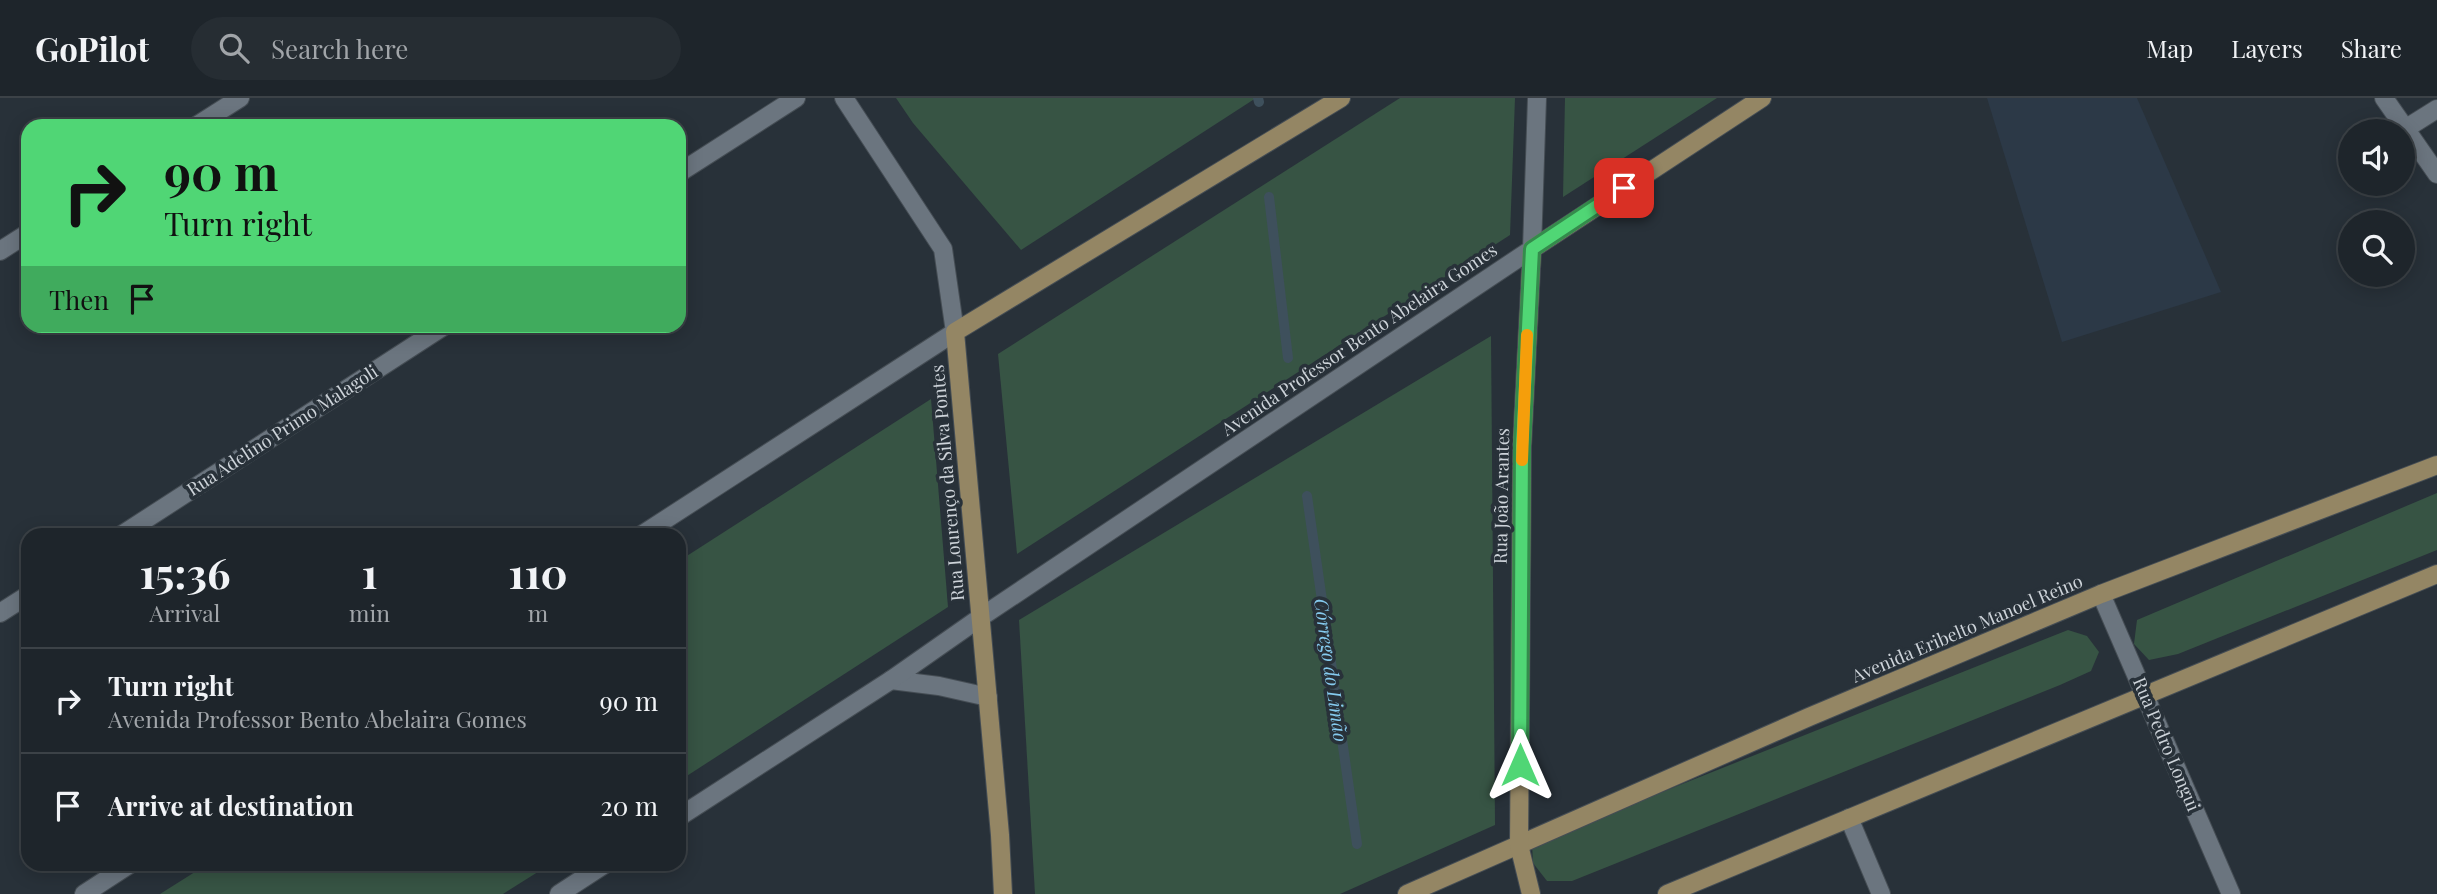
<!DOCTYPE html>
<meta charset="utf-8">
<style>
body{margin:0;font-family:"Playfair Display",serif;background:#262d33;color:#f1f3f6;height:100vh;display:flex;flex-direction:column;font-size:26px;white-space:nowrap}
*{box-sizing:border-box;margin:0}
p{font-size:23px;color:#a1a5a9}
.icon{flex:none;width:38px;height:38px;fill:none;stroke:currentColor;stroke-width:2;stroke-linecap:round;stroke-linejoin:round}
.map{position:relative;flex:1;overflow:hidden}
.drawer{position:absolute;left:21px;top:430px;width:665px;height:343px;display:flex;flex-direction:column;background:#1e252b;border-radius:21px;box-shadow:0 4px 18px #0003,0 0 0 2px #3c4247}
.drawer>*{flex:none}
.banner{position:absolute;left:21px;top:21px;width:665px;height:214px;border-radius:21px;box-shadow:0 4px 18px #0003,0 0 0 2px #3c4247;background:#50d675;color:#111;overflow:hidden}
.fabs{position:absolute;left:2338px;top:21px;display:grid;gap:14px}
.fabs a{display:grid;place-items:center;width:77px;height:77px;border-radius:50%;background:#1e252b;box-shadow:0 4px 18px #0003,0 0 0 2px #3c4247;font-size:35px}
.pin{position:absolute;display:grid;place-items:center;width:60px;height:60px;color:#fff;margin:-30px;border-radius:14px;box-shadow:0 4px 10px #0006}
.me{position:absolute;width:77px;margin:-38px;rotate:0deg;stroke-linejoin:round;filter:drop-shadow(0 0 5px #0008)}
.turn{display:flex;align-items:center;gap:24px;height:147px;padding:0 28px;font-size:32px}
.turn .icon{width:91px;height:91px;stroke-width:2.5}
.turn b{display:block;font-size:49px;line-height:60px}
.then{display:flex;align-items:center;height:66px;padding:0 28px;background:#0003;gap:14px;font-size:26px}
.eta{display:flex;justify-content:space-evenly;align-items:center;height:119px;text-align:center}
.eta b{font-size:42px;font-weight:700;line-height:49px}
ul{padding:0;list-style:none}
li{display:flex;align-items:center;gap:21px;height:105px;padding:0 28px;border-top:2px solid #3c4247}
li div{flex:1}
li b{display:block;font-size:26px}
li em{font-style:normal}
header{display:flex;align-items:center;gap:42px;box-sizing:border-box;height:98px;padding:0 35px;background:#1e252b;border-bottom:2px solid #3c4247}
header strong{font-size:33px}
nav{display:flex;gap:38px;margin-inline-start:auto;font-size:24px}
.search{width:490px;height:63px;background:#262d33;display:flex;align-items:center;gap:18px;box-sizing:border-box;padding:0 24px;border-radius:38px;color:#a1a5a9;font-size:26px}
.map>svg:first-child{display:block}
.built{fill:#2c3947}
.green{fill:#375444}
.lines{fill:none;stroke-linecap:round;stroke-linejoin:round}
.stream{stroke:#3e505c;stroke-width:10}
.minor-casing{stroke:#454d54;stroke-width:20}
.major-casing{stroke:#454d54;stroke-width:20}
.minor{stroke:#6b757f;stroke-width:18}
.major{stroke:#948664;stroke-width:18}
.route-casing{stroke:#348b4c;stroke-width:18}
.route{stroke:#50d675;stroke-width:12}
.slow{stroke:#f59e0b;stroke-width:12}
.labels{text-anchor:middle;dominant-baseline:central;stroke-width:7;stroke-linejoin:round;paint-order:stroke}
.street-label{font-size:18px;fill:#cdd3d9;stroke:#283139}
.water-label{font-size:19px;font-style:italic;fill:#85caee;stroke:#283139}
</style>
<header>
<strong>GoPilot</strong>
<div class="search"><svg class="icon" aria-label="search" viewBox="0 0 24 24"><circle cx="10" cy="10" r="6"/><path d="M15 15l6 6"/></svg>Search here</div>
<nav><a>Map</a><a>Layers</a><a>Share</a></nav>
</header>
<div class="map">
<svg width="2437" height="796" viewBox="0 0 2437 796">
<rect width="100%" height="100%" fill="#283139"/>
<polygon class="built" points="1987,0 2137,0 2221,194 2062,244"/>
<g class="green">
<polygon points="896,0 1256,0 1021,152 913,25"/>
<polygon points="1400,0 1515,0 1510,137 1017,456 998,256"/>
<polygon points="1565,0 1717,0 1563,99"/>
<polygon points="1491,238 1495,727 1340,796 1035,796 1019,522"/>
<polygon points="931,301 948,509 679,683 679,463"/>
<polygon points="2437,395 2437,452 2178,556 2149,562 2134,546 2137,522"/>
<polygon points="2068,532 2087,538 2099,554 2091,573 2060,587 1572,783 1547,783 1533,765 1532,746"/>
<polygon points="206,767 206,766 549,767 503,796 160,796"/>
</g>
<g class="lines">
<g class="stream">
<polyline points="1258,0 1259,4"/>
<polyline points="1269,99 1288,260"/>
<polyline points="1307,398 1357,746"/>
</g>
<g class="minor-casing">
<g id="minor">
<polyline points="2384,0 2437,76"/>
<polyline points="196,28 240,0"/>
<polyline points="2405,31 2437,11"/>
<polyline points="679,75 796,0"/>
<polyline points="0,153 28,135"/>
<polyline points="120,438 444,228"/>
<polyline points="640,438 955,234 943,151 844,0"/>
<polyline points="2101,496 2231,796"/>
<polyline points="0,515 28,497"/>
<polyline points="891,582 939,588 988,599"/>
<polyline points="679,719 891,582 981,519 1532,151 1537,0"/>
<polyline points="1849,720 1881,796"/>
<polyline points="84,796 130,766"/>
<polyline points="559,796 605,766"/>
</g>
</g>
<g class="major-casing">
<g id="major">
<polyline points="1003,796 1000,737 955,234 1341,0"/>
<polyline points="1407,796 1809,619 2101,496 2437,367"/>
<polyline points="1531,796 1519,747 1522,348 1532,151 1762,0"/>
<polyline points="1667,796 2437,476"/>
</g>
</g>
<use href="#minor" class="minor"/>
<use href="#major" class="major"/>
</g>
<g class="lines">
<g class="route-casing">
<polyline id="route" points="1520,667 1522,348 1532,151 1624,90"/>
</g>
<use href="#route" class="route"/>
<polyline class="slow" points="1522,362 1527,237"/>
</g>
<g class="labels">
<g class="street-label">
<text transform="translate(1359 241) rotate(-34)">Avenida Professor Bento Abelaira Gomes</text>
<text transform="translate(282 332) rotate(-33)">Rua Adelino Primo Malagoli</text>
<text transform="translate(947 385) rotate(-95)">Rua Lourenço da Silva Pontes</text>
<text transform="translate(1501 398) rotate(-89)">Rua João Arantes</text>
<text transform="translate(1967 530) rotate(-23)">Avenida Eribelto Manoel Reino</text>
<text transform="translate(2167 646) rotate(67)">Rua Pedro Longui</text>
</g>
<g class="water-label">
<text transform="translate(1332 572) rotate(82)">Córrego do Limão</text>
</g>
</g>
</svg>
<div class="fabs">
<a><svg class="icon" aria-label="sound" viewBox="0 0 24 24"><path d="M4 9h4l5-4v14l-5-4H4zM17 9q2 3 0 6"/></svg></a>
<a><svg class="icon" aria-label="search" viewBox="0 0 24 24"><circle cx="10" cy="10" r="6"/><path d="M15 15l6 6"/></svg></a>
</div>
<div class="pin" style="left:1624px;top:90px;background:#d93025"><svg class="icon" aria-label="arrive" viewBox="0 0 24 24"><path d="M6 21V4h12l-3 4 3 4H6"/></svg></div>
<svg class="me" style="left:1520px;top:667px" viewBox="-20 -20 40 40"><path d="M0-17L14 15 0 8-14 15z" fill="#50d675" stroke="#fff" stroke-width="4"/></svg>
<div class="banner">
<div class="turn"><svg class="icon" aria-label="right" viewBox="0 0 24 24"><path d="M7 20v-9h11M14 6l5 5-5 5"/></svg><div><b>90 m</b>Turn right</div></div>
<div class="then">Then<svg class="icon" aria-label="arrive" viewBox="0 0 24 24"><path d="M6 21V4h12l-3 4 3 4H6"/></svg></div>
</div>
<section class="drawer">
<div class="eta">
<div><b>15:36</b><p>Arrival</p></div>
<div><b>1</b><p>min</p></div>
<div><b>110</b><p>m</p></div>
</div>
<ul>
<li><svg class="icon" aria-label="right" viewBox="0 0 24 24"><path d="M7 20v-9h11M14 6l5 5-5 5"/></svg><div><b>Turn right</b><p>Avenida Professor Bento Abelaira Gomes</p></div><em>90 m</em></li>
<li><svg class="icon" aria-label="arrive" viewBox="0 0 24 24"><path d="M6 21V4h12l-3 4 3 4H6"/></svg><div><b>Arrive at destination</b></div><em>20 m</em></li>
</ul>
</section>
</div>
